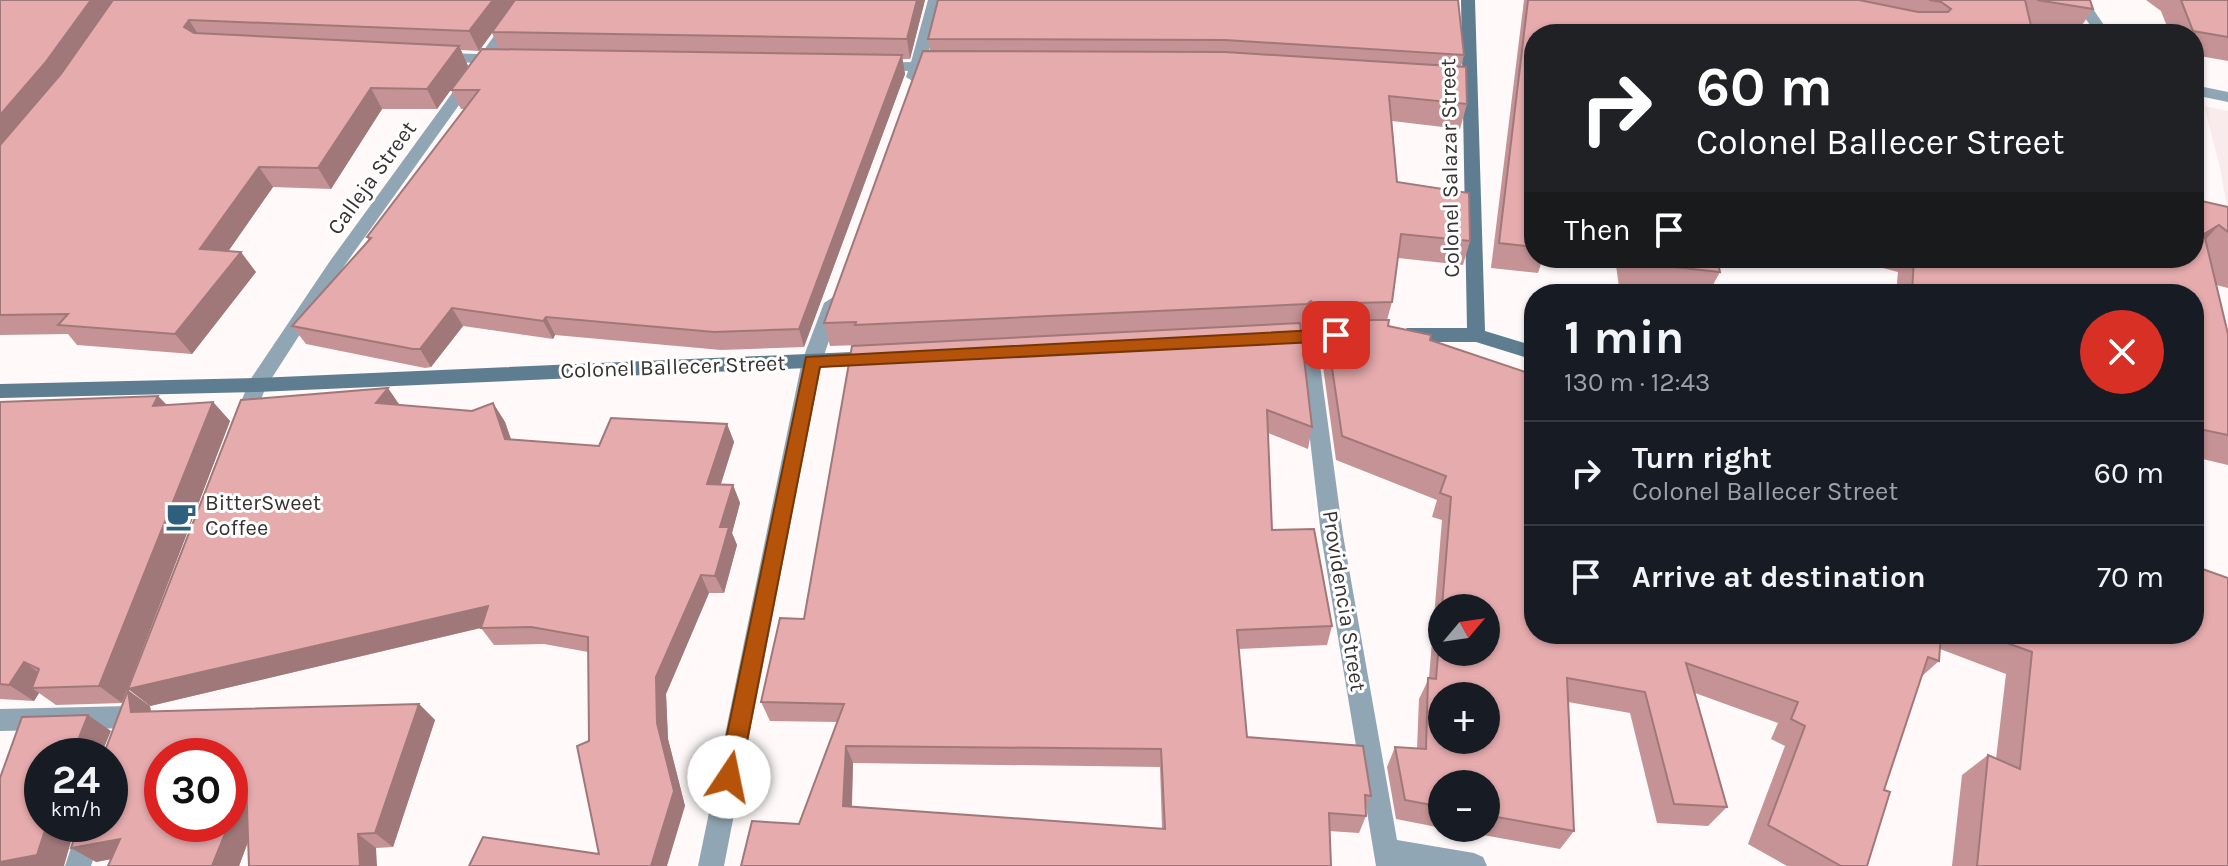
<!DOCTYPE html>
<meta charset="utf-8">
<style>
body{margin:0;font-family:Karla,sans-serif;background:#242831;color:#f1f3f6;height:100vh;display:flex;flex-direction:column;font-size:30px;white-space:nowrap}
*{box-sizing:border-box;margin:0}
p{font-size:26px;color:#9ea1a6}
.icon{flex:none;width:44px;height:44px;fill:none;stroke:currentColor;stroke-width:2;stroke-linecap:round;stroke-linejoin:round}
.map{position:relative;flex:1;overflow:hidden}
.drawer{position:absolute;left:1524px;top:284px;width:680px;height:360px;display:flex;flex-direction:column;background:#171b24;border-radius:32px;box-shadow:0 2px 6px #0004}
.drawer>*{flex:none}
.guide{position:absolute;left:1524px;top:24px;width:680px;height:244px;border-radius:32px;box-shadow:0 2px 6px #0004;background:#202124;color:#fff;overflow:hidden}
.needle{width:52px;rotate:61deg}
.tools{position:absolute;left:1428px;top:594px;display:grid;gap:16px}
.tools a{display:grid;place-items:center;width:72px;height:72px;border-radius:50%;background:#171b24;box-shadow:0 2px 6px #0004;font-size:40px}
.speed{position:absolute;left:24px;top:738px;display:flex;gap:16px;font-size:40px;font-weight:700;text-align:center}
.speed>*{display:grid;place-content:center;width:104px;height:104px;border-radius:50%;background:#171b24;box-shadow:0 2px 6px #0004;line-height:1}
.speed small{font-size:20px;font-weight:400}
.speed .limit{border:12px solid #d22;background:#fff;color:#111}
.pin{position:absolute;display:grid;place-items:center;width:68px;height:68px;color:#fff;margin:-34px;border-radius:16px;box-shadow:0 4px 12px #0006}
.me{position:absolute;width:88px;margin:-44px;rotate:11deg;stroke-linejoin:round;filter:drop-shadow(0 0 6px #0008)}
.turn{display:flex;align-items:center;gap:28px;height:168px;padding:0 40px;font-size:36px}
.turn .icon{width:104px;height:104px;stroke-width:2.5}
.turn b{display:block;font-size:56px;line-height:68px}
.then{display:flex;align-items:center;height:76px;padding:0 40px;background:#0003;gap:16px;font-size:30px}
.round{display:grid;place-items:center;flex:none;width:84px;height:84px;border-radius:42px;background:#242831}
.headline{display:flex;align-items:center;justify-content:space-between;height:136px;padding:0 40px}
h1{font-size:48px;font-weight:700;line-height:60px}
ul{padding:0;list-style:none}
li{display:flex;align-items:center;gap:24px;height:104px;padding:0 40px;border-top:2px solid #363941}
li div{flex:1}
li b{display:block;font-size:30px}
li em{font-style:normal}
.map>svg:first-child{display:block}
.built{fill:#f9ebeb}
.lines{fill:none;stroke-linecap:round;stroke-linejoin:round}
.street{fill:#91a6b4;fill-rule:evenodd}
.secondary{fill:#5e7d91;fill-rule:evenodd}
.wall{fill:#c59395;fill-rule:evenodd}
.shaded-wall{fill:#a07879}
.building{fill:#e5abad;stroke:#a07879;stroke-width:2;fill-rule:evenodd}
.route{fill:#b45309;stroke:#753606;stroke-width:2}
.labels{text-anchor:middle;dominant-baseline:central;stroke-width:6;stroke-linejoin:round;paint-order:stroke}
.street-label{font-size:22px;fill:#383232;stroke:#fff}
.poi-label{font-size:22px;fill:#383232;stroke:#fff;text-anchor:start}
</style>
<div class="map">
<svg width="2228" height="866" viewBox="0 0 2228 866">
<rect width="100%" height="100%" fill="#fff9f9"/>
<polygon class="built" points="2204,106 2228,111 2228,212 2220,168"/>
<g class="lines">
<g class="street">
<polygon points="520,0 534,0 496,54 510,59 502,64 489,63 342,269 266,387 250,426 236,426 233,421 250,380 330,261 474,63 438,61 431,57 438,53 481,54"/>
<polygon points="928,0 942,0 926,62 947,64 947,70 923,71 919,80 914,82 906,77 908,71 873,69 873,63 911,62"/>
<polygon points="2073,0 2087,0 2110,34 2096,34"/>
<polygon points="2194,85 2228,92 2228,102 2194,95"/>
<polygon points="833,297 842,303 822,361 724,866 698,866 802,361 824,303"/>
<polygon points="1307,328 1316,335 1343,535 1397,840 1474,853 1483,857 1487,866 1376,866 1321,535 1298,335"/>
<polygon points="129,706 137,709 141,717 137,725 129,728 0,731 0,709"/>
<polygon points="79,824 105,824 91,866 65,866"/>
</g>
<g class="secondary">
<polygon points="1461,0 1475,0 1485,331 1534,346 1534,360 1476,342 1407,342 1398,335 1407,328 1467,328"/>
<polygon points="1347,328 1356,335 1347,342 1275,343 1266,336 1275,329"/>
<polygon points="875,351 885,358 875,365 257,392 0,398 0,384 257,378"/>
</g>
</g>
<g class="wall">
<polygon points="0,0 925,0 910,59 902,59 905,74 804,347 721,350 555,335 553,339 463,326 431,367 425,368 306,344 292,326 369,241 367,237 465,109 461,109 451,90 499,49 492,33 479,51 461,50 468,66 437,109 382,109 331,189 273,187 228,251 256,272 192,354 77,345 68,334 0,335"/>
<path d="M938,0L1464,55L1461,67L1467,104L1460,129L1392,121L1397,182L1470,241L1463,265L1398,258L1392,302L1387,320L1388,326L1430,340L1534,634H2194L2228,866H1952L1962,775L1988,755L1996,759L2006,674L1940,649L1939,661L1921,677L1884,790L1867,866H1787L1748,844L1785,746L1771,739L1778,723L1695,693L1727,807L1708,826L1657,823L1630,713L1568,702L1574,831L1560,849L1444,828H1486V784H1442V828L1396,819L1387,767L1395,747L1417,749L1419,699L1429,678L1442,520L1432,517L1437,500L1336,460L1320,345L1324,327H1311L1307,325L1301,328L1312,427L1308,449L1268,433L1272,530L1332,626L1327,645L1239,649L1247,737L1371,796L1365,810L1366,816L1359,833L1329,831L1331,866L799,824L838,722L770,721L761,702L804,619L860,345L830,346L824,323L930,51L928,39ZM853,763L1160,767L1162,829L852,807Z"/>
<polygon points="1524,0 2090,0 2093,9 2076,34 2031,26 1534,34 1534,258 1543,258 1538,273 1491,268"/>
<polygon points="2146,0 2228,0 2228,61 2194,55 2194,34 2170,34 2161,11"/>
<polygon points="2197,200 2228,207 2228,288 2216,285 2228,334 2228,465 2194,457 2194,294 1896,294 1898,272 1846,258 2194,258"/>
<polygon points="1615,258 1717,258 1720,272 1708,294 1679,294 1619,287"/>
<polygon points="158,396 167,405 213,402 230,421 122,703 56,705 39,693 34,701 0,699 0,402"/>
<polygon points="493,403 505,422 511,439 599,446 727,424 734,442 721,484 733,485 740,503 732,533 737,545 724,593 709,593 666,694 668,739 685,806 599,854 589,741 588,652 544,644 494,645 481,628 150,706 399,405 472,411"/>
<polygon points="419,704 435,720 393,847 376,848 248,842 239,866 108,866 111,859 96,862 150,706 151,712"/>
</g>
<g class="shaded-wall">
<polygon points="91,0 119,0 0,156 0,115"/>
<polygon points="493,0 516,0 479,51 469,31"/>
<polygon points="917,0 925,0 910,59 907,39"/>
<polygon points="189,20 202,40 184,27"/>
<polygon points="459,46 468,66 437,109 427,89"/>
<polygon points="902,55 905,74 804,347 799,329"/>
<polygon points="371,88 382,109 331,189 318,168"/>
<polygon points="259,167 273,187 216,269 200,249"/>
<polygon points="2219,225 2196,250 2204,234"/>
<polygon points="241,252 256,272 192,354 175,334"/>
<polygon points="1311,301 1307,325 1303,328 1307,304"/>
<polygon points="452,308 463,326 431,367 420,349"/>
<polygon points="546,317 555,335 553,339 543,321"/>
<polygon points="388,388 401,407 376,403"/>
<polygon points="158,396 176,415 153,406"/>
<polygon points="213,402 230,421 122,703 99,686"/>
<polygon points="493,403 505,422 517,457 505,439"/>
<polygon points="727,424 734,442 715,502 707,484"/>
<polygon points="733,485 740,503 732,533 737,545 724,593 715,576 720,527"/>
<polygon points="701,575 709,593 666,694 668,739 685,806 667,866 651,866 657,723 656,677"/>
<polygon points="488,606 501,623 150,706 128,689"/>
<polygon points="24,662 48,679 32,688 39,693 34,701 9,685"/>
<polygon points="128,690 150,706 153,728 131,712"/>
<polygon points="419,704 435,720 393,847 375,833"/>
<polygon points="88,715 111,731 101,755 103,756 85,756 78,740"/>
<polygon points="846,746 853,763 851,823 843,806"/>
<polygon points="246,778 266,793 239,866 212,866 229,824 230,824 230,820"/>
<polygon points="47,824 76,824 64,866 0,866 0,862"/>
<polygon points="358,834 376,848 377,866 360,866"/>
<polygon points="120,839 143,853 96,862 71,848"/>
</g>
<g class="building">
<polygon points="0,0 91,0 45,63 0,115"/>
<polygon points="113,0 493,0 469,31 189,20 184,27 194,33 459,46 427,89 371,88 318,168 259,167 200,249 241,252 175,334 58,325 68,314 0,315 0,145 61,74"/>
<polygon points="515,0 917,0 907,39 492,32"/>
<polygon points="938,0 1458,0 1464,55 1225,40 928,39"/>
<polygon points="1528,0 1859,0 1918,12 1948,12 1951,9 1941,2 1929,0 2025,0 2033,34 1534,34 1534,247 1499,243"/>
<polygon points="2037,0 2090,0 2093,9"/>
<polygon points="2181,0 2228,0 2228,37 2193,31"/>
<polygon points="482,49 902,55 799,329 714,332 546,317 543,321 452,308 420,349 413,349 292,326 371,238 367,237 479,90 451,90"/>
<polygon points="923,51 1225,52 1466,67 1467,104 1389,96 1397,182 1469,193 1470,241 1401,234 1392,302 1315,304 1311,301 1307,304 855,325 856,322 824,323"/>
<polygon points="2194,189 2197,200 2228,207 2228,232 2219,225 2204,234 2228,334 2228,435 2194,428 2194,294 1912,294 1914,258 2194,258"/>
<polygon points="1630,258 1717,258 1720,272 1630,262"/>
<path d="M1325,320H1389L1388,326L1431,335L1430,340L1534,375V634H1941L1939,661L1928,657L1884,790L1890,792L1867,866H1841L1768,825L1805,726L1791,719L1798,702L1686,663L1727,807L1674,804L1645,692L1567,678L1574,831L1486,815V784H1442V807L1405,800L1395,747L1426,749L1428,678L1436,679L1451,497L1440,493L1446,476L1342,436ZM1442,608H1486V652H1442ZM1442,696H1486V740H1442Z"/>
<path d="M1300,323L1312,427L1267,410L1272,530L1314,529L1332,626L1237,630L1247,737L1363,746L1371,796L1365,795L1366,816L1329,813L1331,866H741L752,821L799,824L844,704L761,702L780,618L804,619L852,346ZM846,746L1161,749L1165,829L843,806Z"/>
<polygon points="388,388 376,403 472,411 493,403 505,439 599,446 611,418 727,424 707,484 733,485 720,527 729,527 715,576 701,575 656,677 657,723 674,791 651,866 469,866 483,837 599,854 577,746 589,741 588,637 531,627 481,628 488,606 128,689 241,400"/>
<polygon points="158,396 153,406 213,402 99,686 32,688 39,669 24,662 9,685 0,684 0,402"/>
<polygon points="2194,566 2228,578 2228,866 1977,866 1988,755 2020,769 2032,652 1982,634 2194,634"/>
<polygon points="128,690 131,712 419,704 375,833 358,834 360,866 249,866 246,778 230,820 230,756 162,756 162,824 229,824 212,866 108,866 120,839 71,848 79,824 110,824 110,756 103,756"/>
<polygon points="88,715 78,740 84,744 85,756 42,756 42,824 47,824 37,855 0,862 0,778 22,717"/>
</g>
<polygon class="route" points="1336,329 1344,335 1336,341 820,367 740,777 737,785 729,788 721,785 718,777 806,357"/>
<defs>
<g id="cafe-bare" transform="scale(2.4)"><path d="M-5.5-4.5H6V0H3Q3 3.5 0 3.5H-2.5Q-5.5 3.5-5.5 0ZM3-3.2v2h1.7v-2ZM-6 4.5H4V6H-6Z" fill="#2d607d" stroke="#fff" stroke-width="2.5" paint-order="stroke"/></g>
</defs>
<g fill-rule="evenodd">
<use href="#cafe-bare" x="181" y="516"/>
</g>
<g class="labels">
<g class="street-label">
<text transform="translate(1450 168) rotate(-91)">Colonel Salazar Street</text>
<text transform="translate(372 178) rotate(-54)">Calleja Street</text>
<text transform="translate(673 367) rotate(-2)">Colonel Ballecer Street</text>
<text transform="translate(1344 601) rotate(81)">Providencia Street</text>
</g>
<g class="poi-label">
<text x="205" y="503">BitterSweet<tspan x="205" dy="25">Coffee</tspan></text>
</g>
</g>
</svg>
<div class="tools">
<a><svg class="needle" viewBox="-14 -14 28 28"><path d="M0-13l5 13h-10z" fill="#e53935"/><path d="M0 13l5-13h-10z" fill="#9ea1a6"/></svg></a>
<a>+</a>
<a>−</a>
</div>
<div class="speed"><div>24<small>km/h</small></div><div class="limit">30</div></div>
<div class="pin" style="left:1336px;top:335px;background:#d93025"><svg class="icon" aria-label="arrive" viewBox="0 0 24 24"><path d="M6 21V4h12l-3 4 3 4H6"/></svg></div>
<svg class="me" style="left:729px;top:777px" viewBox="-20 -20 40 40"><circle r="19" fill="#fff"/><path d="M0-13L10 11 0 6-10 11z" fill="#b45309"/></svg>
<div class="guide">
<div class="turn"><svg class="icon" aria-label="right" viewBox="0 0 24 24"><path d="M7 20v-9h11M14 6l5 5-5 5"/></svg><div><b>60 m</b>Colonel Ballecer Street</div></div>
<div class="then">Then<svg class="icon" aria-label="arrive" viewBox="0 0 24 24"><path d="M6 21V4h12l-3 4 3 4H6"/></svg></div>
</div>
<section class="drawer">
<div class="headline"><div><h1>1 min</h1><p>130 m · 12:43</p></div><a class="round" style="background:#d93025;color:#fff"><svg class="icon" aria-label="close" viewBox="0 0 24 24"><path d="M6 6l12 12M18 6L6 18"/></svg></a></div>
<ul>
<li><svg class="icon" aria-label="right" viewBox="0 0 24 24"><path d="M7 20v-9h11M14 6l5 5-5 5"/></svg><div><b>Turn right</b><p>Colonel Ballecer Street</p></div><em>60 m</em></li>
<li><svg class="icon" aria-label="arrive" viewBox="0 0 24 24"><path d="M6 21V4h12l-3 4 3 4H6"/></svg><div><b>Arrive at destination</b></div><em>70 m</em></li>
</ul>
</section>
</div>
